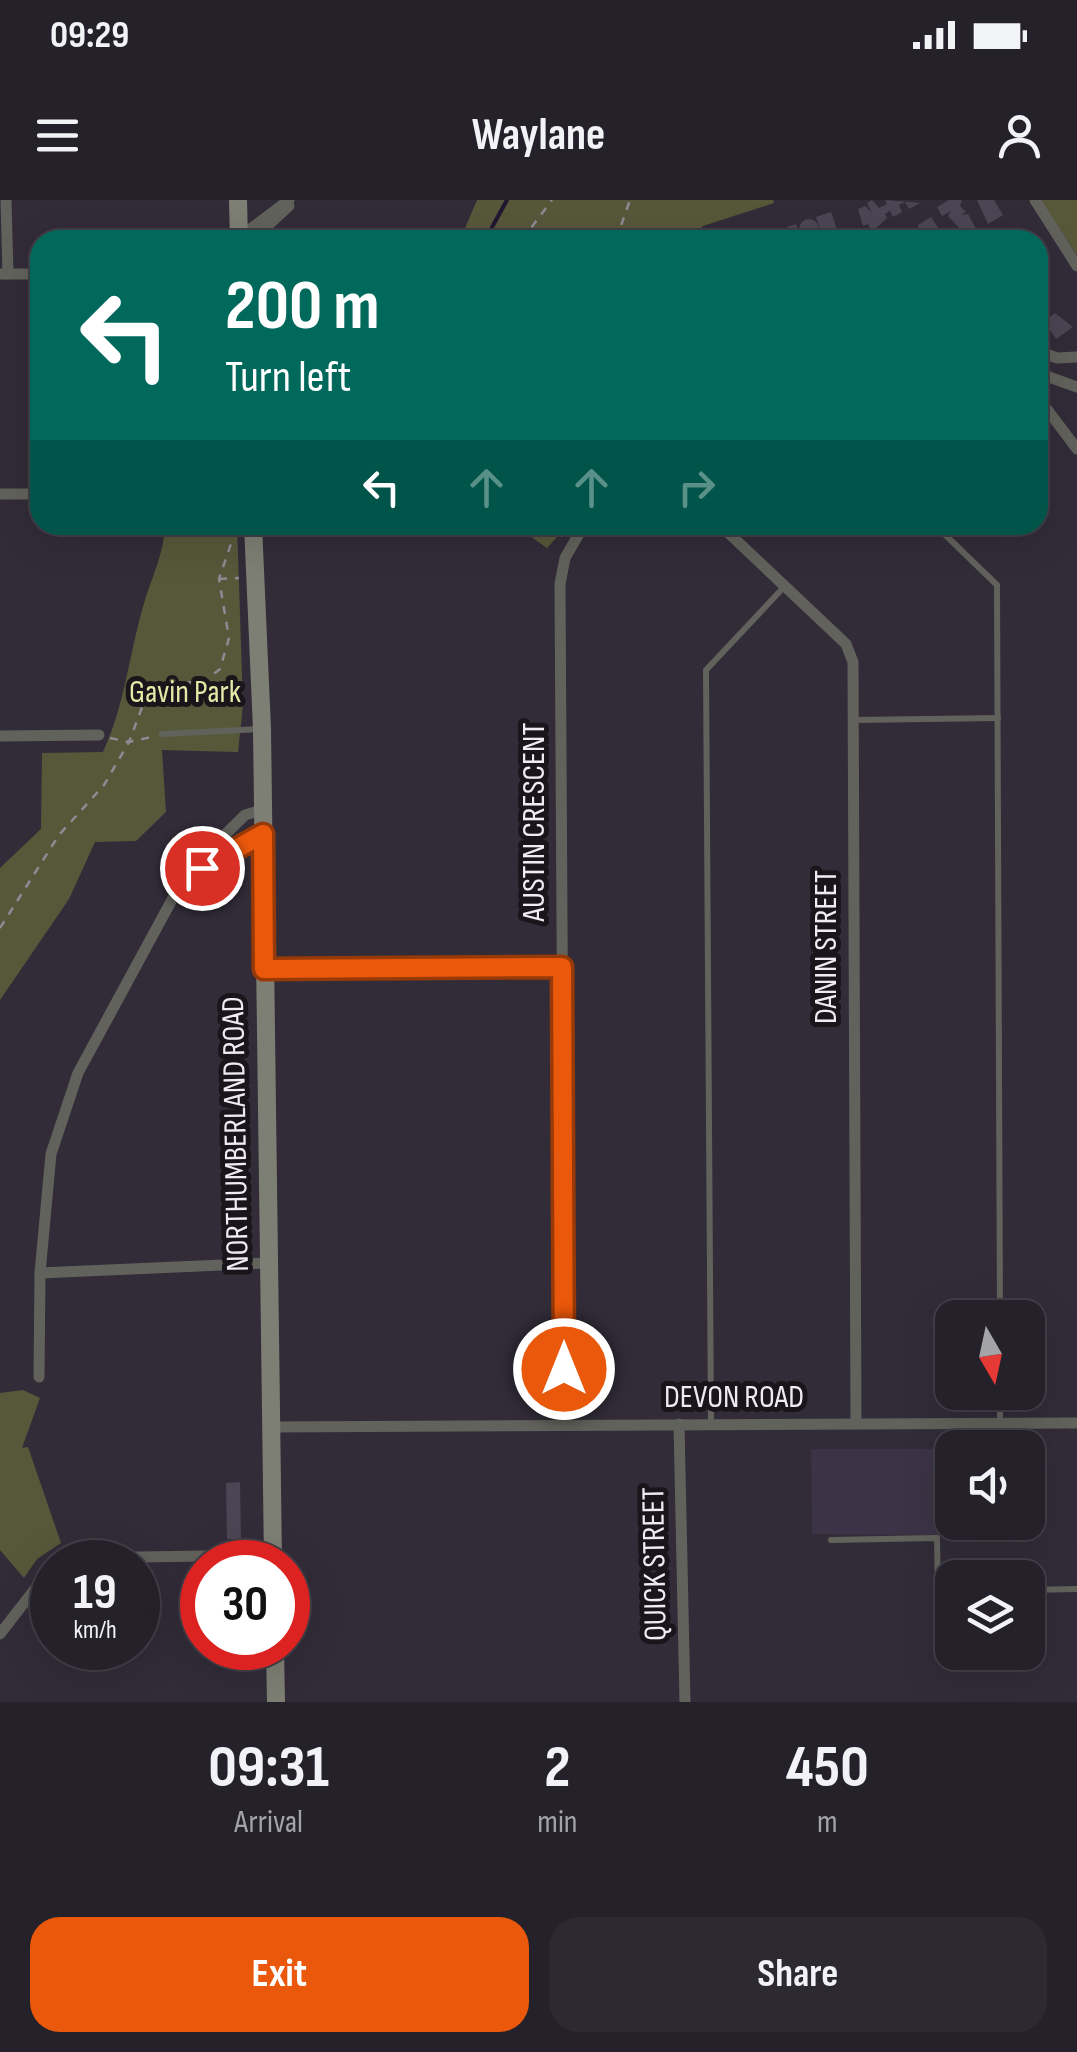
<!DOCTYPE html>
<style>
body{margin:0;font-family:"Sofia Sans Condensed",sans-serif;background:#2d2932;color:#f1f3f6;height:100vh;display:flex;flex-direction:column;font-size:38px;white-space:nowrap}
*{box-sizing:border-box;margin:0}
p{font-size:32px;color:#a3a3a8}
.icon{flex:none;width:55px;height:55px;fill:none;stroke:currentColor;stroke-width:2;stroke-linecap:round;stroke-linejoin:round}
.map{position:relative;height:1502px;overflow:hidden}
.drawer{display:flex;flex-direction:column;background:#25212a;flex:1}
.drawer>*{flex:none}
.top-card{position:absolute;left:30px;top:30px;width:1018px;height:305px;border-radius:30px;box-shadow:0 10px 40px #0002,0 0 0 2px #423e47;background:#00695c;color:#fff;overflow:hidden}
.needle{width:65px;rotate:171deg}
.fabs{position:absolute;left:935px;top:1100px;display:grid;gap:20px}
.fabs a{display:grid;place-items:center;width:110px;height:110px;border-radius:20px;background:#25212a;box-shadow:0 10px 40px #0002,0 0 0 2px #423e47;font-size:50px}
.speed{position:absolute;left:30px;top:1340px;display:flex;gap:20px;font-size:50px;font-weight:700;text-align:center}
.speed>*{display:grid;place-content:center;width:130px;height:130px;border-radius:50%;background:#25212a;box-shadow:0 10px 40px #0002,0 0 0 2px #423e47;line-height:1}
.speed small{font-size:25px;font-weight:400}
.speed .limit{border:15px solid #d22;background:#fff;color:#111}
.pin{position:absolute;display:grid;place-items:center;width:85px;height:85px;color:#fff;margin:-42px;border:5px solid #fff;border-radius:50%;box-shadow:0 2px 10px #0007}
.me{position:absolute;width:110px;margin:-55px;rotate:0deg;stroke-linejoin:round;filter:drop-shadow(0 0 8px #0008)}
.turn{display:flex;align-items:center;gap:35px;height:210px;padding:0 30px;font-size:45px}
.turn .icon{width:130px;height:130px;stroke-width:2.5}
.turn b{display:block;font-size:70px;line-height:85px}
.lanes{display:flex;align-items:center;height:95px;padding:0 30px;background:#0003;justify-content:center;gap:50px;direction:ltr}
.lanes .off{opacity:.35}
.eta{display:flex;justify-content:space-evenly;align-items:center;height:170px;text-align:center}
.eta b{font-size:60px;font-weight:700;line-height:70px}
.button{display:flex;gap:20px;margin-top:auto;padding:20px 30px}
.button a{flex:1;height:115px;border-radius:30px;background:#ea580c;color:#fff;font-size:40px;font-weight:700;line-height:115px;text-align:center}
.button a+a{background:#2d2932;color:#f1f3f6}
.status{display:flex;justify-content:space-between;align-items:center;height:70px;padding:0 50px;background:#25212a;direction:ltr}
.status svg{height:28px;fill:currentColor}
header{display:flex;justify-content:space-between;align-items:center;height:130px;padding:0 30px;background:#25212a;font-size:45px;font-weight:700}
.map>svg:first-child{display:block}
.built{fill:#3c3446}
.green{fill:#57583a}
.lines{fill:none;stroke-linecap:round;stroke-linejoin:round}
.stream{stroke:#231631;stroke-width:4}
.building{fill:#4c4654}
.path{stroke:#8e8a94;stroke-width:2.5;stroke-dasharray:8 8;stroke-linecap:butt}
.lane{stroke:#62625c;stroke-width:6}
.street{stroke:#62625c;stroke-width:11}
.secondary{stroke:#7e7f74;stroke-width:18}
.route-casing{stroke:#983908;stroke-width:25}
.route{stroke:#ea580c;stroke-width:18}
.labels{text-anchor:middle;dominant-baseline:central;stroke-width:10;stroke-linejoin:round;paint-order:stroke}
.park-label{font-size:32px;fill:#e6e8a7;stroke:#18161b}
.street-label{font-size:32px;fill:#efebf4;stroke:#18161b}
</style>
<div class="status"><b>09:29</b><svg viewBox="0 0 49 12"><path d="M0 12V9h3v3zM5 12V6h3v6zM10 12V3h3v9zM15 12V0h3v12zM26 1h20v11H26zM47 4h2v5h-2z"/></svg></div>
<header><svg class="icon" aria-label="menu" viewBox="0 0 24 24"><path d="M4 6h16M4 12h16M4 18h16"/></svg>Waylane<svg class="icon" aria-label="person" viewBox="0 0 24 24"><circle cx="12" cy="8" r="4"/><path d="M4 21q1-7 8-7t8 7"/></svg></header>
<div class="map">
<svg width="1077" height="1502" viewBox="0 0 1077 1502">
<rect width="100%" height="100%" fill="#312c38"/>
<polygon class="built" points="811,1249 937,1249 939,1335 812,1334"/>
<g class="green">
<polygon points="477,0 773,0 774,3 703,26 690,40 460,40"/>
<polygon points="1040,0 1077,0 1077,55"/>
<path d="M165,325H237L243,505L238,552L162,550L166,612L136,641L95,642L69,699L0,800V668L41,629L42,553L103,552C126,502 129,452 145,400C153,374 164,353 165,325Z"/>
<polygon points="273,325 568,325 547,348 527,334 273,336"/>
<polygon points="23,1190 40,1198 22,1248 28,1247 61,1343 37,1359 24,1378 0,1350 0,1193"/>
</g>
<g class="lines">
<polyline class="stream" points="485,40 507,0"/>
</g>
<g class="building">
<polygon points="872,0 879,8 887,4 885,0 920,3 909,9 905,2 899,5 902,12 893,17 890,11 885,14 887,18 872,32 868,24 863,26 858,9 865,6 872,13 867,3"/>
<polygon points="949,0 962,0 960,6 966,12 961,15 968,14 976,29 963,40 958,33 962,31 948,16 951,11 942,16 937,7"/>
<polygon points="977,0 994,0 1003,15 988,24"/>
<polygon points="831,12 837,30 822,35 816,17"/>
<polygon points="931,17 946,40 923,40 919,33 918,25"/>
<circle cx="809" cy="29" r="10"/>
<polygon points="796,24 802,40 792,40 787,27"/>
<polygon points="1043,108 1050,117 1055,113 1073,127 1056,139 1050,130 1044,135 1038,125 1038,112"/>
<polygon points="240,1282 241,1339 227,1339 226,1283"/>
</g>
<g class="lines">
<g class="path">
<polyline points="522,40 552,0"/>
<polyline points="616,40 630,0"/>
<polyline points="339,325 359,329 375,325"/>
<polyline points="443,325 447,330 458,325"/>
<polyline points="553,325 564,333"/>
<polyline points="267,327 283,325"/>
<polyline points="219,379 239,378"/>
<polyline points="110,538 129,542 151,537"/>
<polyline points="0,728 59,635 104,585 129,542 149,489 206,480 220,469 229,438 219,379 237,326"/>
</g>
<g class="lane">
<polyline points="935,325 997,385 1000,1118"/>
<polyline points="855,520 998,518"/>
<polyline points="162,534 261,529"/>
<polyline points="270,769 562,767"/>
<polyline points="1000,1192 1000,1223"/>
<polyline points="711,1224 706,470 784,387"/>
<polyline points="831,1340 937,1338 938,1392 952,1392"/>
<polyline points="1028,1390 1077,1389"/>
</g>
<g class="street">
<polyline points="6,0 8,74"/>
<polyline points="1035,0 1077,66"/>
<polyline points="237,39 289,0"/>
<polyline points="252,40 289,6"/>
<polyline points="0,74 40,74"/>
<polyline points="1038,151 1057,158 1077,157"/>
<polyline points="1038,173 1077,187"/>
<polyline points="1038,181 1043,204 1077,249"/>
<polyline points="0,294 40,294"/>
<polyline points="720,325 846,444 853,462 856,1224"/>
<polyline points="0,536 99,535"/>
<polyline points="185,683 202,668 263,634"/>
<polyline points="40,1073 267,1063"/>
<polyline points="39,1177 40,1073 51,954 78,873 187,672 245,615 262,610"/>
<polyline points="679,1224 685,1502"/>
<polyline points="565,1225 560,384 565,358 584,325"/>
<polyline points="271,1227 1077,1223"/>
<polyline points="63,1362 72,1358 273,1355"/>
<polyline points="0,1434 52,1367"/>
</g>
<g class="secondary">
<polyline points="238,0 239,40"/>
<polyline points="253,325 262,529 273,1362"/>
<polyline points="275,1448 276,1502"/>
</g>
</g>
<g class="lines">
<g class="route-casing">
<polyline id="route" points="202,668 263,634 264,769 562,767 564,1169"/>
</g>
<use href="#route" class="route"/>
</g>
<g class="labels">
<g class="park-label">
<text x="185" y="492">Gavin Park</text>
</g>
<g class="street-label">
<text transform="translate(534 622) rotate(-90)">AUSTIN CRESCENT</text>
<text transform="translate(826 747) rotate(-90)">DANIN STREET</text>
<text transform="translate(236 934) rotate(-91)">NORTHUMBERLAND ROAD</text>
<text x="734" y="1197">DEVON ROAD</text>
<text transform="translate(655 1364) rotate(-91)">QUICK STREET</text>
</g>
</g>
</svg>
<div class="fabs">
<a><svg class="needle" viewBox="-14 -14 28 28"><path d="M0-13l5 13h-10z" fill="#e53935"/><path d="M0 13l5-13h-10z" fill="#a3a3a8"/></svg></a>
<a><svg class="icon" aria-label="sound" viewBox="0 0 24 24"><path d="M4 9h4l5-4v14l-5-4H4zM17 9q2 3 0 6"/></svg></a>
<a><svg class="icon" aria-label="layers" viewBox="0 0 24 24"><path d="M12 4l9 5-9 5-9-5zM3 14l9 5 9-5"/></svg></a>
</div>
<div class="speed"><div>19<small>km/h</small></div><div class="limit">30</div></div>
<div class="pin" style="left:202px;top:668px;background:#d93025"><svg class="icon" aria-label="arrive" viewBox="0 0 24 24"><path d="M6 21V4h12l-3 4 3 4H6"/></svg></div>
<svg class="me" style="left:564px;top:1169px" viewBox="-20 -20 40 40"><circle r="17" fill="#ea580c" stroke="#fff" stroke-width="3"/><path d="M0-11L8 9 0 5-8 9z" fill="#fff"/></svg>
<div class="top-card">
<div class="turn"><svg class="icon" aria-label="left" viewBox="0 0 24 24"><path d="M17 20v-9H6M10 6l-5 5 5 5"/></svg><div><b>200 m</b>Turn left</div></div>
<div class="lanes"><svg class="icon" aria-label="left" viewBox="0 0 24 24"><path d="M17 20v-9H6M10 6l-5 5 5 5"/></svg><svg class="icon off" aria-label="ahead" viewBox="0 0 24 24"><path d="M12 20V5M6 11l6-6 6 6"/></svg><svg class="icon off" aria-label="ahead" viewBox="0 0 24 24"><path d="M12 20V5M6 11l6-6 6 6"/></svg><svg class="icon off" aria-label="right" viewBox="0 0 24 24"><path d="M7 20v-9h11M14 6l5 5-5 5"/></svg></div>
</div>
</div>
<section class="drawer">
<div class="eta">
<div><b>09:31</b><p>Arrival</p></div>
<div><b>2</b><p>min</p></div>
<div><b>450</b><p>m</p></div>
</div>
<div class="button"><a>Exit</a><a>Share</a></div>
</section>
